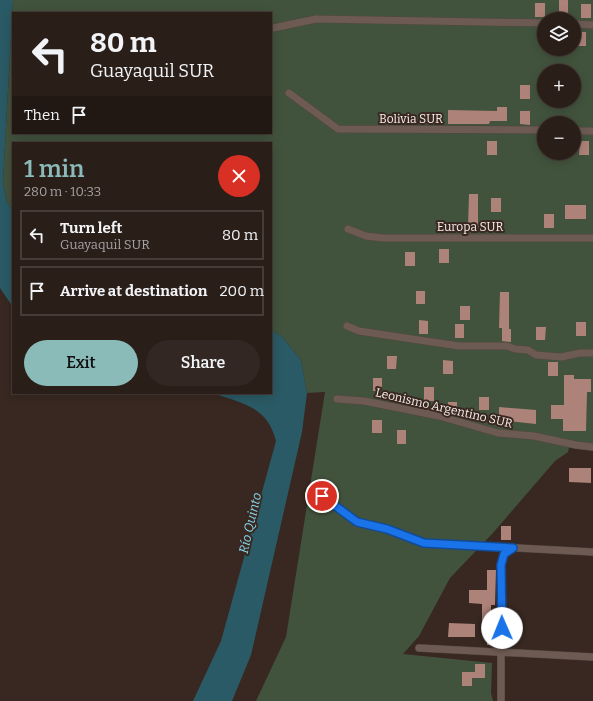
<!DOCTYPE html>
<meta charset="utf-8">
<style>
body{margin:0;font-family:Bitter,serif;background:#322722;color:#f1f3f6;height:100vh;display:flex;flex-direction:column;font-size:15px;white-space:nowrap}
*{box-sizing:border-box;margin:0}
p{font-size:13px;color:#a5a2a2}
.icon{flex:none;width:22px;height:22px;fill:none;stroke:currentColor;stroke-width:2;stroke-linecap:round;stroke-linejoin:round}
.map{position:relative;flex:1;overflow:hidden}
.drawer{position:absolute;left:12px;top:142px;width:260px;height:252px;display:flex;flex-direction:column;background:#2a1e19;border-radius:0px;box-shadow:0 2px 10px #0003,0 0 0 1px #463c38}
.drawer>*{flex:none}
.guide{position:absolute;left:12px;top:12px;width:260px;height:122px;border-radius:0px;box-shadow:0 2px 10px #0003,0 0 0 1px #463c38;background:#2a1e19;color:#f1f3f6;overflow:hidden}
.buttons{position:absolute;left:537px;top:12px;display:grid;gap:8px}
.buttons a{display:grid;place-items:center;width:44px;height:44px;border-radius:50%;background:#2a1e19;box-shadow:0 2px 10px #0003,0 0 0 1px #463c38;font-size:20px}
.pin{position:absolute;display:grid;place-items:center;width:34px;height:34px;color:#fff;margin:-17px;border:2px solid #fff;border-radius:50%;box-shadow:0 1px 4px #0007}
.me{position:absolute;width:44px;margin:-22px;rotate:359deg;stroke-linejoin:round;filter:drop-shadow(0 0 3px #0008)}
.turn{display:flex;align-items:center;gap:14px;height:84px;padding:0 12px;font-size:18px}
.turn .icon{width:52px;height:52px;stroke-width:2.5}
.turn b{display:block;font-size:28px;line-height:34px}
.then{display:flex;align-items:center;height:38px;padding:0 12px;background:#0003;gap:8px;font-size:15px}
.round{display:grid;place-items:center;flex:none;width:42px;height:42px;border-radius:21px;background:#322722}
.summary{display:flex;align-items:center;justify-content:space-between;height:68px;padding:0 12px}
h1{font-size:24px;font-weight:600;line-height:30px;color:#8bbbb9}
.action{display:flex;gap:8px;margin-top:auto;padding:8px 12px}
.action a{flex:1;height:46px;border-radius:24px;background:#8bbbb9;color:#111;font-size:16px;font-weight:600;line-height:46px;text-align:center}
.action a+a{background:#322722;color:#f1f3f6}
ul{padding:0;list-style:none}
li{display:flex;align-items:center;gap:12px;height:50px;margin:0 8px 6px;padding:0 4px;border:2px solid #463c38;border-radius:0px}
li div{flex:1}
li b{display:block;font-size:15px}
li em{font-style:normal}
.map>svg:first-child{display:block}
.green{fill:#42533d;fill-rule:evenodd}
.water{fill:#2a5a65}
.building{fill:#ad8278}
.lines{fill:none;stroke-linecap:round;stroke-linejoin:round}
.minor-casing{stroke:#53463f;stroke-width:8}
.minor{stroke:#6d5b53;stroke-width:7}
.route-casing{stroke:#114b97;stroke-width:10}
.route{stroke:#1a73e8;stroke-width:7}
.labels{text-anchor:middle;dominant-baseline:central;stroke-width:4;stroke-linejoin:round;paint-order:stroke}
.street-label{font-size:12px;fill:#f8ede8;stroke:#382821}
.water-label{font-size:13px;font-style:italic;fill:#85d7ec;stroke:#382821}
</style>
<div class="map">
<svg width="593" height="701" viewBox="0 0 593 701">
<rect width="100%" height="100%" fill="#382821"/>
<path class="green" d="M13,0H593V447L573,444L571,439L568,452L555,461L492,534L450,578L419,636L403,654L492,663L491,693L493,701H256L286,637L325,392L307,393L301,360L282,337L271,329V143H13V211L7,202L3,182ZM13,13H271V133H13ZM544,19H574V49H544ZM544,71H574V101H544ZM544,123H574V153H544Z"/>
<g class="water">
<polygon points="0,0 13,0 3,182 7,202 13,211 13,307 0,288"/>
<path d="M271,329L282,337L301,360L307,393L302,432L251,655L232,701H193L221,641L276,441C267,406 243,404 213,393H271Z"/>
</g>
<g class="building">
<polygon points="559,0 568,0 568,14 559,13"/>
<rect x="535" y="3" width="10" height="14"/>
<rect x="581" y="4" width="10" height="14"/>
<rect x="577" y="32" width="9" height="14"/>
<rect x="520" y="85" width="10" height="14"/>
<polygon points="497,107 507,107 507,121 490,121 489,124 448,124 448,110 497,111"/>
<polygon points="520,111 530,111 530,125 520,124"/>
<rect x="487" y="141" width="10" height="14"/>
<polygon points="580,141 589,141 589,155 579,155"/>
<polygon points="469,194 478,194 478,227 468,227"/>
<rect x="491" y="198" width="10" height="14"/>
<rect x="565" y="205" width="21" height="14"/>
<rect x="544" y="214" width="10" height="14"/>
<rect x="439" y="249" width="10" height="14"/>
<rect x="405" y="252" width="10" height="14"/>
<rect x="416" y="291" width="9" height="13"/>
<polygon points="500,292 509,292 509,329 511,329 511,342 502,341 502,328 499,328"/>
<rect x="460" y="306" width="10" height="14"/>
<polygon points="419,320 428,321 428,334 419,334"/>
<rect x="576" y="322" width="10" height="14"/>
<rect x="455" y="324" width="9" height="14"/>
<polygon points="536,327 546,327 545,340 536,340"/>
<polygon points="387,356 397,356 396,369 387,369"/>
<polygon points="443,360 453,361 453,374 443,374"/>
<rect x="548" y="362" width="10" height="14"/>
<polygon points="564,375 574,375 574,379 591,379 591,392 587,392 586,431 563,431 563,419 551,419 551,405 564,405"/>
<rect x="373" y="378" width="9" height="13"/>
<rect x="424" y="387" width="10" height="14"/>
<rect x="479" y="397" width="10" height="13"/>
<polygon points="448,402 457,402 457,416 448,413"/>
<polygon points="499,407 536,410 536,424 499,420"/>
<rect x="372" y="420" width="10" height="13"/>
<rect x="397" y="430" width="9" height="14"/>
<polygon points="569,468 591,468 591,483 569,482"/>
<rect x="501" y="526" width="10" height="14"/>
<polygon points="487,570 496,570 495,605 491,605 491,626 482,626 482,604 469,603 469,590 487,590"/>
<polygon points="449,623 475,624 475,637 448,637"/>
<rect x="487" y="631" width="9" height="14"/>
<polygon points="475,664 485,664 485,678 472,678 472,686 462,686 462,672 475,672"/>
</g>
<g class="lines">
<g class="minor-casing">
<g id="minor">
<polyline points="574,24 593,25"/>
<polyline points="273,28 316,19 544,23"/>
<polyline points="289,93 338,129 544,130"/>
<polyline points="574,131 593,131"/>
<polyline points="348,229 366,236 383,238 593,238"/>
<polyline points="347,326 359,331 459,346 507,346 515,349 528,350 536,355 561,357 580,353 593,353"/>
<polyline points="337,399 364,401 439,416 498,433 534,436 576,445 593,447"/>
<polyline points="322,496 357,522 387,529 424,543 593,552"/>
<polyline points="419,648 593,657"/>
<polyline points="501,701 501,565 504,554 513,548"/>
</g>
</g>
<use href="#minor" class="minor"/>
</g>
<g class="lines">
<g class="route-casing">
<polyline id="route" points="322,496 357,522 387,529 424,543 513,548 504,554 501,565 502,628"/>
</g>
<use href="#route" class="route"/>
</g>
<g class="labels">
<g class="street-label">
<text x="411" y="119">Bolivia SUR</text>
<text x="470" y="227">Europa SUR</text>
<text transform="translate(444 408) rotate(13)">Leonismo Argentino SUR</text>
</g>
<g class="water-label">
<text transform="translate(250 523) rotate(-77)">Río Quinto</text>
</g>
</g>
</svg>
<div class="buttons">
<a><svg class="icon" aria-label="layers" viewBox="0 0 24 24"><path d="M12 4l9 5-9 5-9-5zM3 14l9 5 9-5"/></svg></a>
<a>+</a>
<a>−</a>
</div>
<div class="pin" style="left:322px;top:496px;background:#d93025"><svg class="icon" aria-label="arrive" viewBox="0 0 24 24"><path d="M6 21V4h12l-3 4 3 4H6"/></svg></div>
<svg class="me" style="left:502px;top:628px" viewBox="-20 -20 40 40"><circle r="19" fill="#fff"/><path d="M0-13L10 11 0 6-10 11z" fill="#1a73e8"/></svg>
<div class="guide">
<div class="turn"><svg class="icon" aria-label="left" viewBox="0 0 24 24"><path d="M17 20v-9H6M10 6l-5 5 5 5"/></svg><div><b>80 m</b>Guayaquil SUR</div></div>
<div class="then">Then<svg class="icon" aria-label="arrive" viewBox="0 0 24 24"><path d="M6 21V4h12l-3 4 3 4H6"/></svg></div>
</div>
<section class="drawer">
<div class="summary"><div><h1>1 min</h1><p>280 m · 10:33</p></div><a class="round" style="background:#d93025;color:#fff"><svg class="icon" aria-label="close" viewBox="0 0 24 24"><path d="M6 6l12 12M18 6L6 18"/></svg></a></div>
<ul>
<li><svg class="icon" aria-label="left" viewBox="0 0 24 24"><path d="M17 20v-9H6M10 6l-5 5 5 5"/></svg><div><b>Turn left</b><p>Guayaquil SUR</p></div><em>80 m</em></li>
<li><svg class="icon" aria-label="arrive" viewBox="0 0 24 24"><path d="M6 21V4h12l-3 4 3 4H6"/></svg><div><b>Arrive at destination</b></div><em>200 m</em></li>
</ul>
<div class="action"><a>Exit</a><a>Share</a></div>
</section>
</div>
